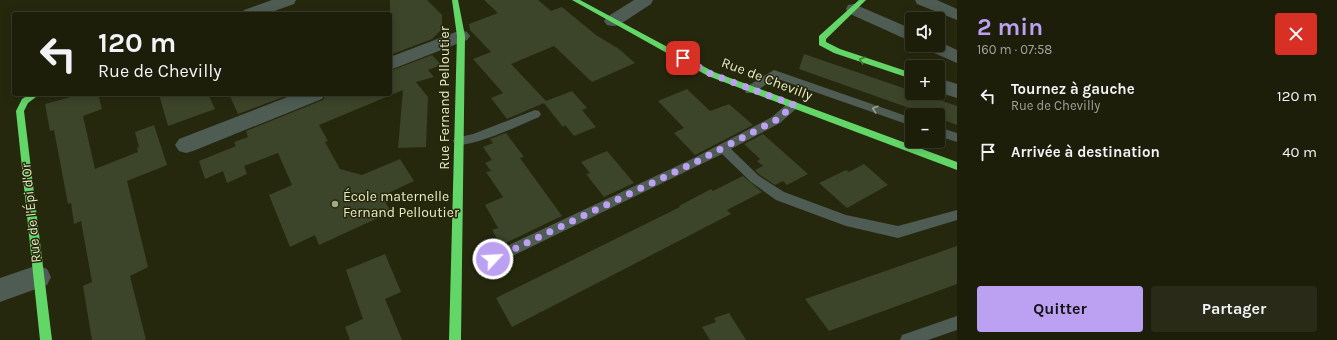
<!DOCTYPE html>
<html lang="fr">
<meta charset="utf-8">
<style>
body{margin:0;font-family:Karla,sans-serif;background:#292b18;color:#f1f3f6;height:100vh;display:flex;flex-direction:column;font-size:15px;white-space:nowrap}
*{box-sizing:border-box;margin:0}
p{font-size:13px;color:#a0a29c}
.icon{flex:none;width:22px;height:22px;fill:none;stroke:currentColor;stroke-width:2;stroke-linecap:round;stroke-linejoin:round}
.map{position:relative;flex:1;overflow:hidden}
.sheet{display:flex;flex-direction:column;background:#1c1e0a;width:380px}
.sheet>*{flex:none}
.guide{position:absolute;left:12px;top:12px;width:380px;height:84px;border-radius:4px;box-shadow:0 2px 10px #0003,0 0 0 1px #3a3c2b;background:#1c1e0a;color:#f1f3f6;overflow:hidden}
.tools{position:absolute;left:905px;top:12px;display:grid;gap:8px}
.tools a{display:grid;place-items:center;width:40px;height:40px;border-radius:4px;background:#1c1e0a;box-shadow:0 2px 10px #0003,0 0 0 1px #3a3c2b;font-size:20px}
.pin{position:absolute;display:grid;place-items:center;width:34px;height:34px;color:#fff;margin:-17px;border-radius:8px;box-shadow:0 2px 6px #0006}
.me{position:absolute;width:44px;margin:-22px;rotate:65deg;stroke-linejoin:round;filter:drop-shadow(0 0 3px #0008)}
.turn{display:flex;align-items:center;gap:14px;height:84px;padding:0 20px;font-size:18px}
.turn .icon{width:52px;height:52px;stroke-width:2.5}
.turn b{display:block;font-size:28px;line-height:34px}
.round{display:grid;place-items:center;flex:none;width:42px;height:42px;border-radius:4px;background:#292b18}
.overview{display:flex;align-items:center;justify-content:space-between;height:68px;padding:0 20px}
h1{font-size:24px;font-weight:700;line-height:30px;color:#bca0f2}
.primary-button{display:flex;gap:8px;margin-top:auto;padding:8px 20px}
.primary-button a{flex:1;height:46px;border-radius:4px;background:#bca0f2;color:#111;font-size:16px;font-weight:700;line-height:46px;text-align:center}
.primary-button a+a{background:#292b18;color:#f1f3f6}
ul{padding:0;list-style:none}
li{display:flex;align-items:center;gap:12px;height:56px;padding:0 20px}
li div{flex:1}
li b{display:block;font-size:15px}
li em{font-style:normal}
main{display:flex;flex:1;min-height:0}
.map>svg:first-child{display:block}
.building{fill:#3c4429}
.lines{fill:none;stroke-linecap:round;stroke-linejoin:round}
.lane{fill:#4e5c54;fill-rule:evenodd}
.street{fill:#4e5c54;fill-rule:evenodd}
.fast{fill:#63d668;fill-rule:evenodd}
.oneway{stroke:#447e3a}
.oneway2{stroke:#9aa48c}
.route{stroke:#bca0f2;stroke-width:7;stroke-dasharray:0 12.6}
.poi-dot{fill:#a3a784;stroke:#25270d;stroke-width:1.5}
.labels{text-anchor:middle;dominant-baseline:central;stroke-width:3;stroke-linejoin:round;paint-order:stroke}
.street-label{font-size:14px;fill:#e7ecc3;stroke:#25270d}
.poi-label{font-size:14px;fill:#e7ecc3;stroke:#25270d;text-anchor:start}
</style>
<main>
<div class="map">
<svg width="957" height="340" viewBox="0 0 957 340">
<rect width="100%" height="100%" fill="#26280e"/>
<g class="building">
<polygon points="390,0 427,0 442,15 442,29 432,39 390,55"/>
<polygon points="484,0 538,0 551,11 562,7 596,35 619,49 635,63 592,82 554,46 511,64 546,101 572,91 587,108 582,110 596,127 574,136 565,125 563,127 544,103 507,119 491,98 503,93 473,59 491,52 470,30 469,24 498,13"/>
<polygon points="804,54 912,91 912,93 925,95 957,106 957,125 938,118 938,115 929,115 799,69"/>
<polygon points="432,55 441,65 428,70 434,77 416,82 428,97 426,147 398,148 403,90 319,125 328,141 325,142 340,169 362,175 400,159 414,181 382,196 391,212 319,245 315,235 290,247 269,195 292,185 278,153 244,166 247,174 227,183 223,171 205,179 199,161 236,146 234,142 248,137 246,131 323,100 326,94 390,94 390,71"/>
<polygon points="687,89 710,111 729,104 753,125 695,155 674,133 684,128 658,101"/>
<polygon points="82,94 98,94 102,109 83,116 95,169 138,152 137,148 139,147 135,132 154,125 167,165 127,181 148,267 130,276 146,340 92,340 83,286 92,282 81,221 74,224 71,203 68,204 54,130 50,131 45,104"/>
<polygon points="159,94 208,94 215,109 168,126"/>
<polygon points="229,94 291,94 238,114"/>
<polygon points="506,133 524,157 520,158 562,216 501,245 492,230 498,228 485,205 503,197 486,172 491,171 485,163 492,160 483,147 493,143 490,139"/>
<polygon points="763,134 808,174 787,185 783,181 775,185 760,175 755,170 763,166 757,161 760,159 744,144"/>
<polygon points="607,151 634,183 604,197 586,174 590,173 581,162"/>
<polygon points="864,164 888,185 847,208 819,183 846,170 849,172"/>
<polygon points="743,176 762,192 727,210 731,214 512,327 496,298 680,207 679,206 694,198 711,189 713,191"/>
<polygon points="957,246 957,284 829,331 805,299"/>
<polygon points="385,254 401,292 385,299 402,340 350,340 345,327 363,319 346,270"/>
<polygon points="729,313 746,340 710,340 702,327 716,322 714,318"/>
</g>
<g class="lines">
<g class="lane">
<polygon points="774,70 912,118 912,126 775,78 754,93 746,93 745,90 746,87"/>
<polygon points="793,101 797,102 798,105 797,108 780,123 731,149 759,176 784,192 846,215 898,226 957,210 957,220 898,238 846,226 776,200 751,182 722,154 498,263 493,265 488,263 486,259 488,255 694,158 772,117 789,102"/>
<path d="M535,110L539,111L541,114L539,117C522,124 471,149 455,144L453,141L455,138L473,134Z"/>
<polygon points="938,127 957,133 957,142 938,136"/>
<polygon points="957,316 957,330 928,340 900,340 902,335"/>
</g>
<g class="street">
<polygon points="272,0 296,0 294,4 266,14 241,14 244,10"/>
<polygon points="634,0 653,0 651,4 619,25 613,26 607,25 604,21 607,17"/>
<polygon points="915,0 937,0 957,9 957,20 917,4"/>
<polygon points="854,4 912,29 912,42 848,13 846,9 848,5"/>
<polygon points="461,30 467,32 470,36 467,40 390,70 390,57"/>
<polygon points="938,41 957,50 957,63 925,49 922,45 938,45"/>
<polygon points="938,78 957,84 957,98 938,92"/>
<polygon points="295,94 325,94 322,99 193,151 186,153 179,151 175,145 179,139"/>
<polygon points="38,265 47,269 51,277 47,285 0,302 0,278"/>
</g>
<g class="fast">
<polygon points="452,0 458,0 465,36 461,340 449,340 457,36"/>
<polygon points="572,0 580,0 714,72 957,162 957,170 708,76"/>
<polygon points="859,0 866,0 826,39 826,42 840,49 912,73 912,79 834,53 819,45 819,36"/>
<polygon points="30,94 40,94 28,103 24,111 52,340 40,340 16,111 22,99"/>
</g>
</g>
<defs><path id="oneway-chevron" d="M-2-3.5L2.5 0L-2 3.5" fill="none" stroke-width="1.6" stroke-linecap="round" stroke-linejoin="round"/></defs>
<use class="oneway" href="#oneway-chevron" transform="translate(862 60) rotate(-162)"/>
<use class="oneway2" href="#oneway-chevron" transform="translate(875 109) rotate(-161)"/>
<g class="lines">
<polyline class="route" points="493,259 698,161 776,120 794,105 711,74 683,58"/>
</g>
<circle class="poi-dot" cx="335" cy="204" r="4"/>
<g class="labels">
<g class="street-label">
<text transform="translate(767 79) rotate(21)">Rue de Chevilly</text>
<text transform="translate(444 98) rotate(-90)">Rue Fernand Pelloutier</text>
<text transform="translate(31 213) rotate(-96)">Rue de l'Épi d'Or</text>
</g>
<g class="poi-label">
<text x="343" y="196">École maternelle<tspan x="343" dy="16">Fernand Pelloutier</tspan></text>
</g>
</g>
</svg>
<div class="tools">
<a><svg class="icon" aria-label="sound" viewBox="0 0 24 24"><path d="M4 9h4l5-4v14l-5-4H4zM17 9q2 3 0 6"/></svg></a>
<a>+</a>
<a>−</a>
</div>
<div class="pin" style="left:683px;top:58px;background:#d93025"><svg class="icon" aria-label="arrive" viewBox="0 0 24 24"><path d="M6 21V4h12l-3 4 3 4H6"/></svg></div>
<svg class="me" style="left:493px;top:259px" viewBox="-20 -20 40 40"><circle r="17" fill="#bca0f2" stroke="#fff" stroke-width="3"/><path d="M0-11L8 9 0 5-8 9z" fill="#fff"/></svg>
<div class="guide">
<div class="turn"><svg class="icon" aria-label="left" viewBox="0 0 24 24"><path d="M17 20v-9H6M10 6l-5 5 5 5"/></svg><div><b>120 m</b>Rue de Chevilly</div></div>
</div>
</div>
<section class="sheet">
<div class="overview"><div><h1>2 min</h1><p>160 m · 07:58</p></div><a class="round" style="background:#d93025;color:#fff"><svg class="icon" aria-label="close" viewBox="0 0 24 24"><path d="M6 6l12 12M18 6L6 18"/></svg></a></div>
<ul>
<li><svg class="icon" aria-label="left" viewBox="0 0 24 24"><path d="M17 20v-9H6M10 6l-5 5 5 5"/></svg><div><b>Tournez à gauche</b><p>Rue de Chevilly</p></div><em>120 m</em></li>
<li><svg class="icon" aria-label="arrive" viewBox="0 0 24 24"><path d="M6 21V4h12l-3 4 3 4H6"/></svg><div><b>Arrivée à destination</b></div><em>40 m</em></li>
</ul>
<div class="primary-button"><a>Quitter</a><a>Partager</a></div>
</section>
</main>
